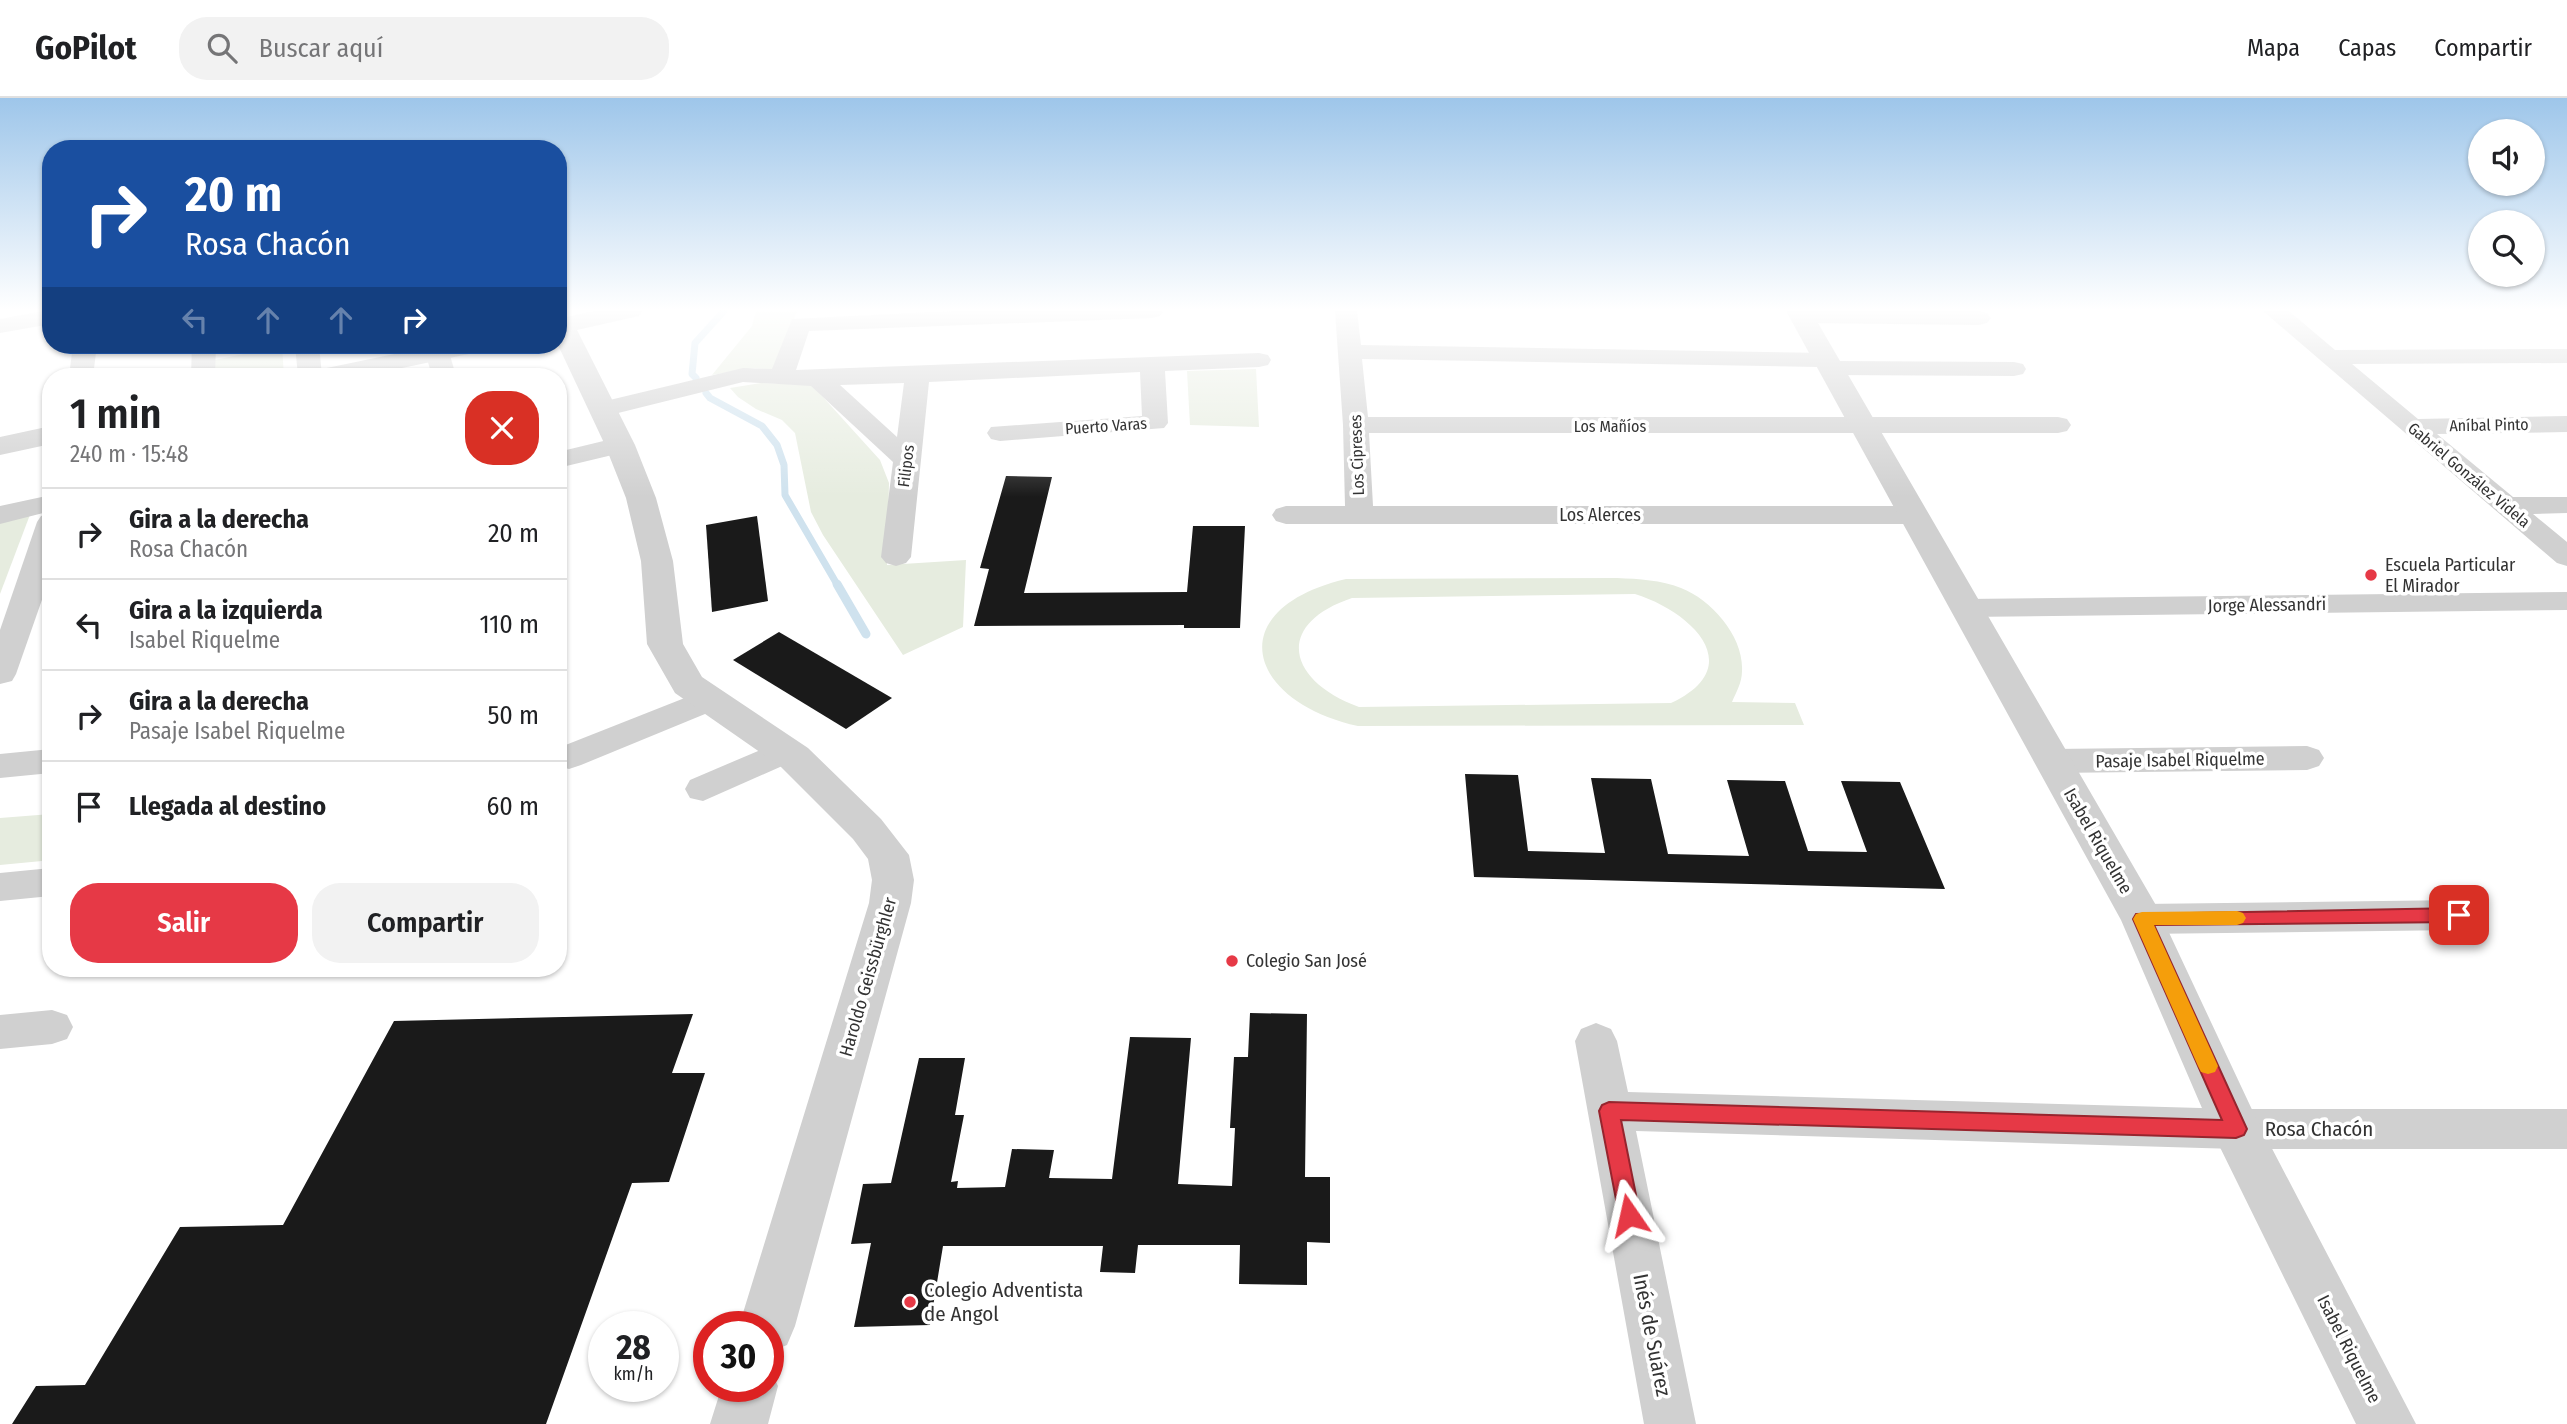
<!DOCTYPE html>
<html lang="es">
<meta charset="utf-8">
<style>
body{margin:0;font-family:"Fira Sans Condensed",sans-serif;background:#f2f2f2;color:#202124;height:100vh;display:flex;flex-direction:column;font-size:26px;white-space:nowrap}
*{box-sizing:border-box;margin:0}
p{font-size:23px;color:#757577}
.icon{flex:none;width:38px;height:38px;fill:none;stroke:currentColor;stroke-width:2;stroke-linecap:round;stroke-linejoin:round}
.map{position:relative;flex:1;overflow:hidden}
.side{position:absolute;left:42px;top:270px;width:525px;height:609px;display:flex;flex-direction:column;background:#fff;border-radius:28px;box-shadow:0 2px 5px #0004}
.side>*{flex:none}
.guide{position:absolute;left:42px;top:42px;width:525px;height:214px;border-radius:28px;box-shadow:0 2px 5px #0004;background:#1a4fa0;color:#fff;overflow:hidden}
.fabs{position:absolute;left:2468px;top:21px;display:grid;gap:14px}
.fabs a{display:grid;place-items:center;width:77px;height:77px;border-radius:50%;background:#fff;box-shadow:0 2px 5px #0004;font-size:35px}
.speed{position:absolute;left:588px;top:1213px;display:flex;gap:14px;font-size:35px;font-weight:700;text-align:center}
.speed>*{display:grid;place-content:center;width:91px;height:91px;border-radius:50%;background:#fff;box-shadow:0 2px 5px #0004;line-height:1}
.speed small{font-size:18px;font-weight:400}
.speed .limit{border:10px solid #d22;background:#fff;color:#111}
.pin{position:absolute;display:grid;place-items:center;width:60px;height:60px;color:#fff;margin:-30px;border-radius:14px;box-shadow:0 4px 10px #0006}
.me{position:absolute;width:77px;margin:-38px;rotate:349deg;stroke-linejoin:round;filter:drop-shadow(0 0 5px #0008)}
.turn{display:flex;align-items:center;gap:24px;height:147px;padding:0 28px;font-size:32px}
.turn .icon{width:91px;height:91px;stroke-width:2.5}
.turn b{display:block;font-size:49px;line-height:60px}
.lanes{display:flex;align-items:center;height:66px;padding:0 28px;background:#0003;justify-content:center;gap:35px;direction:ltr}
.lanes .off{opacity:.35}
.round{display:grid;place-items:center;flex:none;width:74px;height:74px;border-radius:28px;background:#f2f2f2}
.summary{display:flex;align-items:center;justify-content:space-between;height:119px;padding:0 28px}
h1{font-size:42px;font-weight:600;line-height:52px}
.button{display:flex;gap:14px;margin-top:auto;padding:14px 28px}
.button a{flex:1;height:80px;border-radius:28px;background:#e63946;color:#fff;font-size:28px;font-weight:600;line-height:80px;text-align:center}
.button a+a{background:#f2f2f2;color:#202124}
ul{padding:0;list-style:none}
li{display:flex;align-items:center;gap:21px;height:91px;padding:0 28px;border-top:2px solid #e0e0e0}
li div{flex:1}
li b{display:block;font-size:26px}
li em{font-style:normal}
header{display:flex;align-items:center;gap:42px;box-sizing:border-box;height:98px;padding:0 35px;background:#fff;border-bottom:2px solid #e0e0e0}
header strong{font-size:33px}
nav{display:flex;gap:38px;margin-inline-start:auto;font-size:24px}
.search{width:490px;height:63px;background:#f2f2f2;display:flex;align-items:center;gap:18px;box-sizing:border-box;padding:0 24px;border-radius:28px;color:#757577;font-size:26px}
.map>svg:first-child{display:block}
.green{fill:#e6ecdf;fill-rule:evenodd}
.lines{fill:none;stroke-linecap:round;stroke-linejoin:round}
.stream-far1{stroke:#cfe2ee;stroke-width:7}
.stream{stroke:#cfe2ee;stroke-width:9}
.building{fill:#1a1a1a}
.minor{fill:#d0d0d0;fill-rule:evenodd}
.tertiary{fill:#d0d0d0;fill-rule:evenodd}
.route{fill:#e63946;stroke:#96252e;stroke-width:2}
.slow{fill:#f59e0b}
.poi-dot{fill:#e63946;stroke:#fff;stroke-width:2.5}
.labels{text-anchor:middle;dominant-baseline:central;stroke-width:7;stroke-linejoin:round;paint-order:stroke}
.far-street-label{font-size:16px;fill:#333;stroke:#fff}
.street-label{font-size:18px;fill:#333;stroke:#fff}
.poi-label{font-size:18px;fill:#333;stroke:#fff;text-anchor:start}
.near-street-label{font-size:21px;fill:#333;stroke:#fff}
.near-poi-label{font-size:21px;fill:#333;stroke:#fff;text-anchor:start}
</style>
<header>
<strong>GoPilot</strong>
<div class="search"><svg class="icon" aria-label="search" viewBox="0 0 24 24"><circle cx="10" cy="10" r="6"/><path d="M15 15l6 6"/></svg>Buscar aquí</div>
<nav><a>Mapa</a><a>Capas</a><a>Compartir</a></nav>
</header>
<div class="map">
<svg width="2567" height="1326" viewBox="0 0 2567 1326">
<rect width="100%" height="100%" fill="#fff"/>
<g class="green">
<polygon points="756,213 797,213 775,272 754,270 712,277 752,228"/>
<polygon points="282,248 284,278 210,278 210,263"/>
<polygon points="1256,271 1259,329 1190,327 1187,273"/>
<polygon points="761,285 812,287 880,362 889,385 887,467 966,462 963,529 903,557 823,437 811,414 795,335 782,322 756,311 738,299 730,290"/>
<polygon points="31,414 0,496 0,421"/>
<path d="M1617,480C1639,481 1661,482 1681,490C1712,502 1744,539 1742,573C1742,585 1736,594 1732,604L1795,605L1804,627L1358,628C1246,603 1220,511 1346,481ZM1635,496C1690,513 1750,568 1671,605L1359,609C1289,584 1272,527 1352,500Z"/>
<polygon points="51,716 51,749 42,763 0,767 0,720"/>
</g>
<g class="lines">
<g class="stream-far1">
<polyline points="696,280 692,276 695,245 724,213"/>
<polyline points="706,295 710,300 762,328 777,347 784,367 785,397 838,488"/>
</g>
<polyline class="stream" points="837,486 866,536"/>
</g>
<g class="building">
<polygon points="1006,378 1052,379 1024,495 1187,494 1193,428 1245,428 1240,530 1184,530 1184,527 974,528 989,471 980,470"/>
<polygon points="757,418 768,503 712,514 706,427"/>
<polygon points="779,534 892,600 846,631 733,562"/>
<polygon points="1465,676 1518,677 1528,753 1605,755 1591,680 1651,681 1668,756 1749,758 1727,682 1785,683 1808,753 1867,754 1841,683 1900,684 1945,791 1474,779"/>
<polygon points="1250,915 1307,916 1305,1079 1330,1079 1330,1145 1307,1144 1307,1187 1239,1186 1240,1147 1138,1147 1135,1175 1100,1174 1103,1148 943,1148 930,1227 854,1229 871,1145 851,1146 863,1086 891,1085 919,960 965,960 955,1017 964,1017 951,1084 958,1083 957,1090 1005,1089 1012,1051 1054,1052 1049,1080 1112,1081 1130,939 1191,940 1178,1086 1232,1088 1235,1030 1230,1030 1234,959 1248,959"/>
<polygon points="693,916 672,975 705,975 669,1084 632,1085 546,1326 12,1326 36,1288 85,1287 180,1129 283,1127 394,923"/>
</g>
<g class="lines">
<g class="minor">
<polygon points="43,213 51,213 51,226 0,235 0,221"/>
<path d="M951,213H1163L1160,218L1152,220L809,233L796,272L1259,255L1268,257L1271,262L1268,267L1259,269L1165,273L1168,325L1164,330L1000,343L991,341L987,335L991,329L1142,318L1140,274L929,284L911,459L906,465L896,468L886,465L881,459L893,364L811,288L743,284L602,319L593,316L589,311L593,306L743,270L772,271L792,221ZM904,285L897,339L840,287Z"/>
<polygon points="1335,213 1357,213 1361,247 1826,255 1835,257 1838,263 2014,264 2023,266 2026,271 2023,276 2014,278 1831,277 1822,275 1819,269 1362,261 1368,319 2058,319 2067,321 2071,327 2067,333 2058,335 1369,335 1373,408 1914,408 1924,411 1928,417 1924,423 1914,426 1286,426 1276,423 1272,417 1276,411 1286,408 1345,408 1343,327"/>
<polygon points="1793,213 1981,213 1987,215 1991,220 1987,225 1979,227 1801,225 1793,223 1789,218"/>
<polygon points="2263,213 2289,213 2335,252 2567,251 2567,265 2352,266 2418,321 2567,318 2567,334 2437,336 2513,399 2567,399 2567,415 2533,416 2567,444 2567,468 2557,465"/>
<polygon points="73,247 97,247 93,278 69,278"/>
<polygon points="192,247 216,247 215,278 191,278"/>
<polygon points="295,247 319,247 322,278 298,278"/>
<polygon points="423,247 447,247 456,278 432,278"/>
<polygon points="620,339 629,341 633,347 629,353 558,370 558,354"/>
<polygon points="51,397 51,413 0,426 0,408"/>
<polygon points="51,415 51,476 16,576 12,583 0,586 0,532 37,424 41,418"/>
<polygon points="2567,494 2567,512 1966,519 1955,517 1951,510 1955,503 1966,501"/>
<polygon points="710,590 722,593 727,601 722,609 581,667 569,671 558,668 558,650"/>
<polygon points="786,641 798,645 803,653 798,661 703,703 690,700 685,691 690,682"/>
<polygon points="2307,648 2319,652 2324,660 2319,668 2307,672 2053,675 2041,671 2036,663 2041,655 2053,651"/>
<polygon points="51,651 51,675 0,680 0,656"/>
<polygon points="51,770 51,798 0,803 0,775"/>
<polygon points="2459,802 2473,806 2479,817 2473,828 2459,832 2142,836 2128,832 2122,821 2128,810 2142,806"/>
<polygon points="52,912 67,917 73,929 67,941 52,946 0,951 0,917"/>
<polygon points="1596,925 1611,931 1617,943 1628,994 2236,1011 2567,1011 2567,1051 2236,1051 1636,1033 1696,1326 1644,1326 1575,943 1581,931"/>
</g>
<g class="tertiary">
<polygon points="593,213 642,213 639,218 577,232 635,347 656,400 673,463 683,546 702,579 808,650 881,721 909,757 914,782 911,805 795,1228 787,1247 768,1255 768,1228 739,1228 869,805 872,782 868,761 853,741 780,668 675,595 647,546 641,463 626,400 605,347 558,247 558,221"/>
<polygon points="1786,213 1811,213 2157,809 2255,1018 2416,1326 2356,1326 2211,1031 2121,822"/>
<polygon points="438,247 487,247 483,253 364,278 313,278 317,272"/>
<polygon points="51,328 51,346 0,357 0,339"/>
<polygon points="768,1267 778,1288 768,1326 710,1326 722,1288 768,1288"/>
</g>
</g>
<linearGradient id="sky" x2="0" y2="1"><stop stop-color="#9ec6ea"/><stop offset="0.53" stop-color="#fff"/><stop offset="1" stop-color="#fff" stop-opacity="0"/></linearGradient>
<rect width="2567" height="399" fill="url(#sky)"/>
<polygon class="route" points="2459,810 2465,812 2467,817 2465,822 2459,824 2154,827 2247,1031 2244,1037 2236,1040 1621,1022 1640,1117 1637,1124 1629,1127 1622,1124 1619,1117 1599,1013 1602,1007 1609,1004 2222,1022 2133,821 2136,816"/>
<polygon class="slow" points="2237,813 2243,815 2246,820 2243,825 2237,827 2154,827 2218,968 2215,974 2208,976 2201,974 2198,968 2133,821 2136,816 2142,814"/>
<g class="poi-dot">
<circle cx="2371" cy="477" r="7"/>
<circle cx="1232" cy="863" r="7"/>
<circle cx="910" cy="1204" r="7"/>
</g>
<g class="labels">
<g class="far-street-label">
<text transform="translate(2489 327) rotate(-1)">Aníbal Pinto</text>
<text transform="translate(1106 328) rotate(-4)">Puerto Varas</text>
<text x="1610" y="328">Los Mañíos</text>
<text transform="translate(1357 357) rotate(-92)">Los Cipreses</text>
<text transform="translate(906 368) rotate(-83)">Filipos</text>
<text transform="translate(2469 377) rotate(40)">Gabriel González Videla</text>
</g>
<g class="street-label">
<text x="1600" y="417">Los Alerces</text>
<text transform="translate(2267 507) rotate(-1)">Jorge Alessandri</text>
<text transform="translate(2180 662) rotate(-1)">Pasaje Isabel Riquelme</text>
<text transform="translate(2098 743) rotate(60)">Isabel Riquelme</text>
<text transform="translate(868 879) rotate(-74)">Haroldo Geissbürghler</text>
<text transform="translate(2349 1251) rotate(63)">Isabel Riquelme</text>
</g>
<g class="poi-label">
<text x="2385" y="467">Escuela Particular<tspan x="2385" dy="21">El Mirador</tspan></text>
<text x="1246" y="863">Colegio San José</text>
</g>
<g class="near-street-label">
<text x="2319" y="1031">Rosa Chacón</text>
<text transform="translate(1652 1237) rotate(79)">Inés de Suárez</text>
</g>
<g class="near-poi-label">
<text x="924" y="1192">Colegio Adventista<tspan x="924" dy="24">de Angol</tspan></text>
</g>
</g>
</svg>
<div class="fabs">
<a><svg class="icon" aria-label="sound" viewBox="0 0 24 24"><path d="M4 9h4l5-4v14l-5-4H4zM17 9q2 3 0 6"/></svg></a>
<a><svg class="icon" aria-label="search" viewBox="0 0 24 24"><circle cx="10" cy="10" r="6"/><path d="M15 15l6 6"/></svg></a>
</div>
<div class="speed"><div>28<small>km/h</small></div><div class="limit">30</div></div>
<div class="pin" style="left:2459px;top:817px;background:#d93025"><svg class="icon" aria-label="arrive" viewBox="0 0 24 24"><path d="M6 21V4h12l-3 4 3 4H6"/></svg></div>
<svg class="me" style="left:1629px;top:1117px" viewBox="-20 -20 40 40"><path d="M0-17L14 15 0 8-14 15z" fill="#e63946" stroke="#fff" stroke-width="4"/></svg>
<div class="guide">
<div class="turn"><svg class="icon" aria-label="right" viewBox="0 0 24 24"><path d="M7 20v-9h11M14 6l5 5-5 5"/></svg><div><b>20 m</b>Rosa Chacón</div></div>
<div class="lanes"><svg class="icon off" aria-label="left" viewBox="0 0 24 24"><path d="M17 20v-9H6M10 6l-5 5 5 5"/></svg><svg class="icon off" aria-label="ahead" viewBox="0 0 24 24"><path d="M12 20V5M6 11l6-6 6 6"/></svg><svg class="icon off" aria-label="ahead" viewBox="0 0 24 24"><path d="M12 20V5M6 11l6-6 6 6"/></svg><svg class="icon" aria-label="right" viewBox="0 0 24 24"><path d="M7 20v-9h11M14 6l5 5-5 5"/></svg></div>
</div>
<section class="side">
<div class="summary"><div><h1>1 min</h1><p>240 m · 15:48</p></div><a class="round" style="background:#d93025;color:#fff"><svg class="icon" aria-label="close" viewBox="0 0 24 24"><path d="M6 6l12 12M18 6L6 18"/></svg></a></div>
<ul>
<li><svg class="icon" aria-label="right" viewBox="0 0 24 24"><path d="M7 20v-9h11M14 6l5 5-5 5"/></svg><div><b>Gira a la derecha</b><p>Rosa Chacón</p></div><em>20 m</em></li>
<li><svg class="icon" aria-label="left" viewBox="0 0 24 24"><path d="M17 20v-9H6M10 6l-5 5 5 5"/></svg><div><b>Gira a la izquierda</b><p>Isabel Riquelme</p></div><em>110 m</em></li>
<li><svg class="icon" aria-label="right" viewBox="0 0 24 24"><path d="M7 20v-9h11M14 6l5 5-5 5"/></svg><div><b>Gira a la derecha</b><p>Pasaje Isabel Riquelme</p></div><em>50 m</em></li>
<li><svg class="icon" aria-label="arrive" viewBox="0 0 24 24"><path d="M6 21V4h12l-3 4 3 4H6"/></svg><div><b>Llegada al destino</b></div><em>60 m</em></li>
</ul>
<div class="button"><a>Salir</a><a>Compartir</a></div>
</section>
</div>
